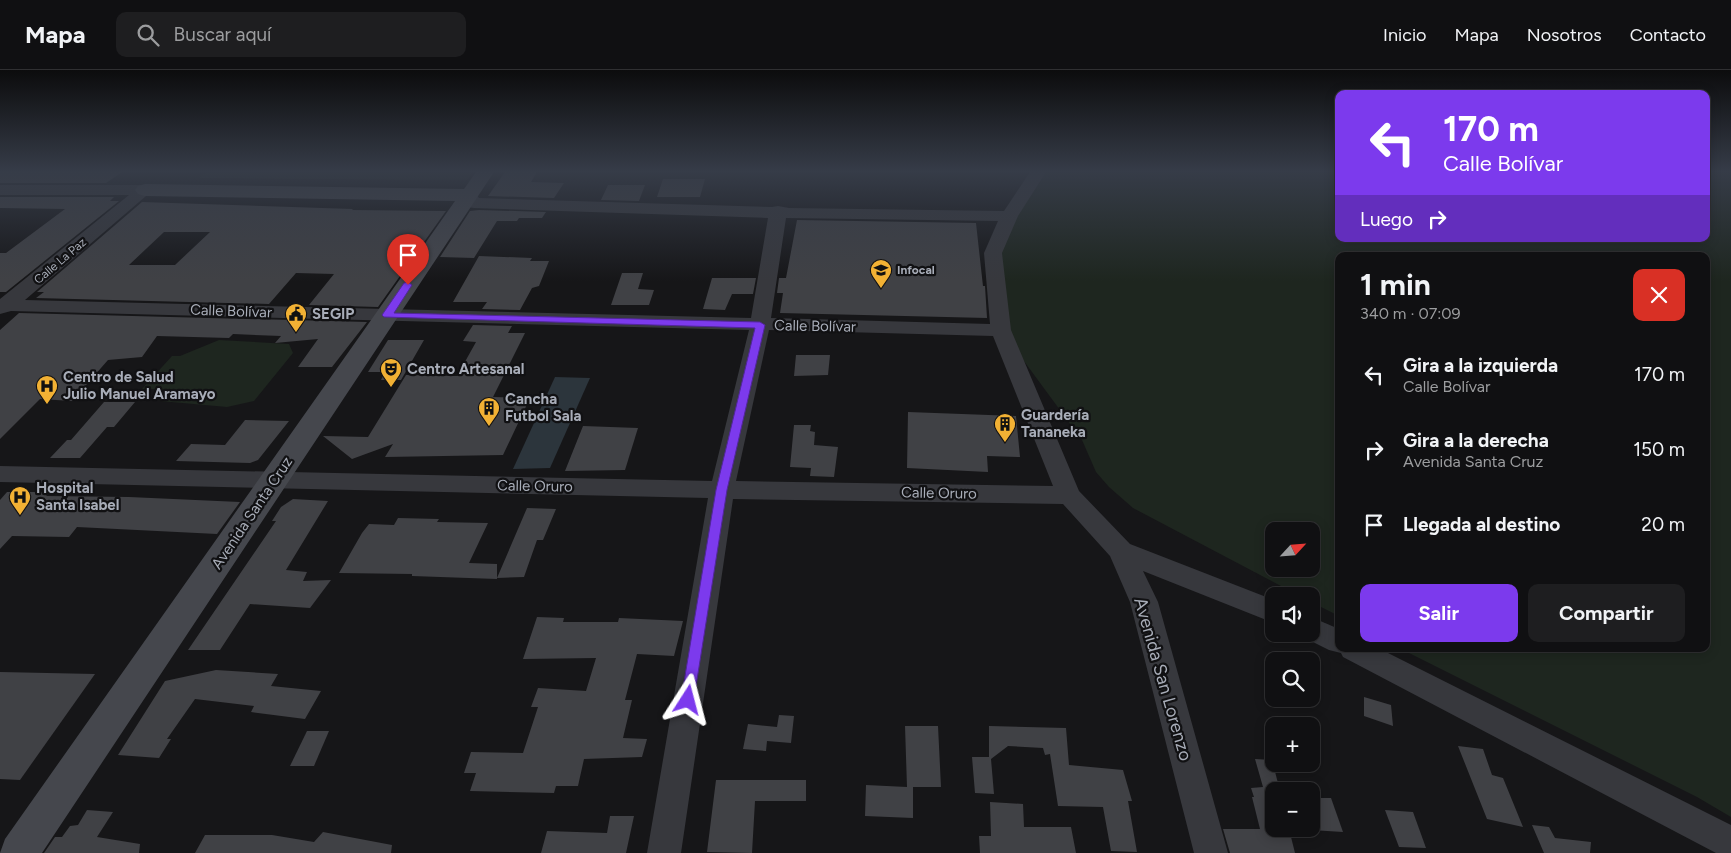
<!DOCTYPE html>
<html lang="es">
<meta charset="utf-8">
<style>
body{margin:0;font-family:Figtree,sans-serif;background:#1e1e20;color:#f1f3f6;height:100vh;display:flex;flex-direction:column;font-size:19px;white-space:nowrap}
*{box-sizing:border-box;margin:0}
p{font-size:16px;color:#9c9d9f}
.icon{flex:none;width:28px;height:28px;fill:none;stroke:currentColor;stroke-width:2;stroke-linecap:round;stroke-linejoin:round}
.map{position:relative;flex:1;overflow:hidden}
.panel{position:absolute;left:1335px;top:182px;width:375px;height:400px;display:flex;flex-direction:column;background:#101012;border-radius:10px;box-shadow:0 2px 12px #0003,0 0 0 1px #303032}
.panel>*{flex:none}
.hud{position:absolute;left:1335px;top:20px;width:375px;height:152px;border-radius:10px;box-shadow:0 2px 12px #0003,0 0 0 1px #303032;background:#7c3aed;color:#fff;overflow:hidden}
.needle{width:32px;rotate:64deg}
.tools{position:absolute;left:1265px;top:452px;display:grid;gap:10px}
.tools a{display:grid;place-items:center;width:55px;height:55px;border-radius:10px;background:#101012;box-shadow:0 2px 12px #0003,0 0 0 1px #303032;font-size:25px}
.pin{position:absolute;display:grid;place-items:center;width:42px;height:42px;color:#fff;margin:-51px -21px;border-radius:50% 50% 50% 0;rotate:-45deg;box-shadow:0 0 5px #0007}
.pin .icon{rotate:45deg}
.me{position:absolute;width:55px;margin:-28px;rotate:9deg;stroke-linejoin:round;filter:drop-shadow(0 0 4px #0008)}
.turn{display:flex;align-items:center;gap:18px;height:105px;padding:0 25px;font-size:22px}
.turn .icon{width:65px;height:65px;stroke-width:2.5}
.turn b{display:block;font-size:35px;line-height:42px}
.then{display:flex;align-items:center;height:48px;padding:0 25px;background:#0003;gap:10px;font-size:19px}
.round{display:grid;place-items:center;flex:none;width:52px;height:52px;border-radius:10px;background:#1e1e20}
.headline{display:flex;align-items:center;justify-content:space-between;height:85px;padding:0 25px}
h1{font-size:30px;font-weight:700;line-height:38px}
.button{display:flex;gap:10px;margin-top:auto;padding:10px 25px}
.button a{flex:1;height:58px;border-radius:10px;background:#7c3aed;color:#fff;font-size:20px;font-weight:700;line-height:58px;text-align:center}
.button a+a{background:#1e1e20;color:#f1f3f6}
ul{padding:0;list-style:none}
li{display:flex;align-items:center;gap:15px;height:75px;padding:0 25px}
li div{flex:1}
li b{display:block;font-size:19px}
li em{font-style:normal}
header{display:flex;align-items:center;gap:30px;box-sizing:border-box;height:70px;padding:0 25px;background:#101012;border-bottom:1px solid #303032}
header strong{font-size:24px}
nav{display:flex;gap:28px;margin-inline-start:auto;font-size:18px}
.search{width:350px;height:45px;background:#1e1e20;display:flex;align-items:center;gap:12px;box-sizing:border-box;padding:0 18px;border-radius:10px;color:#9c9d9f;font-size:19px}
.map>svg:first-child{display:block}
.green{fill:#1e261f;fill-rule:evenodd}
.water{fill:#2c353c}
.building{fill:#404145;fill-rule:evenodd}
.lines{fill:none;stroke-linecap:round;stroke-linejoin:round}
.street{fill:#37383d;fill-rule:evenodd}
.secondary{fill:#45474d;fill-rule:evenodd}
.route{fill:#7c3aed;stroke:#51269a}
.labels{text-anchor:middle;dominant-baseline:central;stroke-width:4.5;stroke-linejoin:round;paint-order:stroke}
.far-street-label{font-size:12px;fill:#a8adb8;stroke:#111113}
.far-poi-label{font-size:12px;font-weight:bold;fill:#a8adb8;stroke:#111113;text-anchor:start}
.street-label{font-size:15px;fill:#a8adb8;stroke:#111113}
.poi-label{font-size:15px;font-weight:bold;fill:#a8adb8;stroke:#111113;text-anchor:start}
.near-street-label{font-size:18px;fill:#a8adb8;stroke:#111113}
</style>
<header>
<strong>Mapa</strong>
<div class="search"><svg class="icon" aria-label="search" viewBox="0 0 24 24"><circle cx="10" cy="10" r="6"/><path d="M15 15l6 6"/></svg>Buscar aquí</div>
<nav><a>Inicio</a><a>Mapa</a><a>Nosotros</a><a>Contacto</a></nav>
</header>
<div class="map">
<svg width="1731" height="783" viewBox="0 0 1731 783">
<rect width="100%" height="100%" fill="#161618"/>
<g class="green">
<polygon points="206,102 473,102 467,110 199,108"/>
<path d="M1038,102H1339V169H1706V102H1731V747L1697,727L1401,579H1706V186H1339V546L1311,532V526H1300L1133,438L1109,417L1096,402L1082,370L1001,260L993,183L1009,146ZM1274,461H1311V499H1274Z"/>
<polygon points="219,270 289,274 293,283 254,331 227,337 160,331 155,319 142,319 172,286 180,286"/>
</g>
<polygon class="water" points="555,307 590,308 550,398 513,399"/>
<g class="building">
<polygon points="0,102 122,102 106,113 0,113"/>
<polygon points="505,102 537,102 531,112 564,113 554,128 488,126"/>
<polygon points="663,109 705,109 700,127 657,127"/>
<polygon points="608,115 645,115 639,131 601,130"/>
<polygon points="0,127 114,127 110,131 119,131 6,222 0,222 0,183 6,183 65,139 0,138"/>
<path d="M142,132L353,139L352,140L446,141L378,237L309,235L334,204L296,203L269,234L36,228L44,222H37ZM164,162H210L175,195H129Z"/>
<polygon points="479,140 546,142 542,148 519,148 517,151 497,151 474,188 440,187 470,141"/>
<polygon points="797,150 976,153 983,216 985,216 987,248 780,243 783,223 777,223 779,208 786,208"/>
<polygon points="479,186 532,188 530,191 549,191 539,216 532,218 520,240 482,239 487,232 453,232"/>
<polygon points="622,203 643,203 638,219 654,220 649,235 611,235"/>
<polygon points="712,208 756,208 753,224 732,224 725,240 703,239"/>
<polygon points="19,243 367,252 332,297 298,297 318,269 275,273 281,266 233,264 229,268 157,266 142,287 108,290 72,331 40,329 0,369 0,260"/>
<polygon points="473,255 512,256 508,263 525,263 493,327 530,328 503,385 385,387 393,374 352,389 323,366 368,367 406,305 457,306 476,272 463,271"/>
<polygon points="388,270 424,270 401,310 381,310 385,302 368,302"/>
<polygon points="796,285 830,285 828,305 794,306"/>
<polygon points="104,332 135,332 114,357 107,357 80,388 50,388 67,370 71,370"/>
<polygon points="908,342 1016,346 1020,387 987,386 988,402 907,398"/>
<polygon points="245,350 289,351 258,390 250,393 176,391 191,374 225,375"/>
<polygon points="794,355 811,355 810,361 815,362 814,375 838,377 834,407 810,406 811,398 790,397"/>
<polygon points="583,356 638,358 625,400 565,401"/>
<polygon points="7,422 50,422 46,426 129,427 240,432 217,464 77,457 69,467 12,466 0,479 0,430"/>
<polygon points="293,429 328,431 286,500 307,502 303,511 331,510 310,538 250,534 220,580 188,580 276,451 272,451 281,437"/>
<polygon points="527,438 556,439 543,470 537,470 524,507 497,508"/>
<polygon points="398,448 439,449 437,452 488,453 469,493 497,494 497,509 412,506 412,504 339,503 362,463 369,454 394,455"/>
<polygon points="537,547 564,548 563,552 618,552 619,548 683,551 674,586 637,584 625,630 632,630 623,668 647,669 642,687 584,689 578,716 556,716 554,723 470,721 476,703 464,703 471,682 523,683 538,637 531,637 538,618 586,621 596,588 523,589"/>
<polygon points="216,600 278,604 271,616 321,621 305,649 251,642 254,636 195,629 167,669 171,669 159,688 118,685 165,611"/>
<polygon points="0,602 95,604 20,710 0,709"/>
<polygon points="1364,627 1391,635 1393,656 1364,646"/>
<polygon points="779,645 794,646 791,673 767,671 766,681 743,679 748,654 777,657"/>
<polygon points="905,656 938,656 941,717 913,717 913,748 865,746 866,715 907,717"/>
<polygon points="989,656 1066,658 1069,695 1123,700 1132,731 1128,731 1137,782 1111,781 1103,737 1058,736 1050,684 1045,685 1043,678 1008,676 991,689 994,724 975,723 972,687 989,687"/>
<polygon points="307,661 329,661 314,696 290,696"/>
<polygon points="1458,676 1483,679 1492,705 1503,708 1523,757 1487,749"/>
<polygon points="1255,689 1272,690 1280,721 1274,721 1274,759 1289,759 1295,783 1230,783 1223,759 1260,759 1252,727 1254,727 1251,718 1263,717"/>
<polygon points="716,710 806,710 806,731 755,731 752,783 707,782"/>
<polygon points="1311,728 1331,728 1343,762 1311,760"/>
<polygon points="990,732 1023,734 1024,757 1071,757 1076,783 980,783 979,766 991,766"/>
<polygon points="87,740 113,742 97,767 140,774 139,783 44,783 55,767 62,767 70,756 78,755"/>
<polygon points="1385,740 1413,742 1426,778 1399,777"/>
<polygon points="610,746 634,746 626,783 541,783 547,761 607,763"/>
<polygon points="1532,755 1549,757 1555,768 1591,772 1590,783 1544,783"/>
<polygon points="323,762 392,775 391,783 195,783 205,765 272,765 314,772"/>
</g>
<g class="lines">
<g class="street">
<path d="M1030,102H1046L1018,146L1002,183L1011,260L1079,421L1130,474L1274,530V553L1143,501L1158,532L1228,783H1194L1130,532L1110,486L1063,434L733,429L681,783H647L708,428L0,412V396L712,411L749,260L11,241L0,244V229L129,125H0V115H145L151,116L153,120L25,230L751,248L768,148L474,138L468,137L460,125L462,121C471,119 474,121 479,128L772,137L778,136L789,138L1004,141ZM786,148L998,151L984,183L990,254L771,248ZM769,260L993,266L1053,416L736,411Z"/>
<polygon points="1311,547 1339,559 1339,579 1380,579 1731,755 1731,783 1716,783 1343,587 1341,583 1329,580 1301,566 1300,564 1311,564"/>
</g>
<polygon class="secondary" points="476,102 494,102 42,783 0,783 5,769 455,131 145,126 138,124 135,120 138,116 145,114 464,119"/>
</g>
<linearGradient id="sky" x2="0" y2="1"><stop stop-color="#0c0c0d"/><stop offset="0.48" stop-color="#363c48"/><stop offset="1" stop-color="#363c48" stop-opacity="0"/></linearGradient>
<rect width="1731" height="211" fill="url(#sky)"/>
<polygon class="route" points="408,212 412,215 394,243 760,252 765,255 727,420 693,635 688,637 683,635 681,630 716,420 755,258 384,247 382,245 404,213"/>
<defs>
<g id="university-pin" transform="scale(1.125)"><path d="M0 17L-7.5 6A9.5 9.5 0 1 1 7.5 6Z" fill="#f2b134" stroke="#111113"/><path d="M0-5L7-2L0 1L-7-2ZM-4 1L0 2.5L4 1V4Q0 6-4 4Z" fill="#111"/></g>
<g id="civic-pin" transform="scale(1.125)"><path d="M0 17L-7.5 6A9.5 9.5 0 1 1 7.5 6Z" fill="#f2b134" stroke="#111113"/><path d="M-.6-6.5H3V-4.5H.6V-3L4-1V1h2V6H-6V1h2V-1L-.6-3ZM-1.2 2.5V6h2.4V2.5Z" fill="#111"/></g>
<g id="theatre-pin" transform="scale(1.125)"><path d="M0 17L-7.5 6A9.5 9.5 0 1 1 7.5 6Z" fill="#f2b134" stroke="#111113"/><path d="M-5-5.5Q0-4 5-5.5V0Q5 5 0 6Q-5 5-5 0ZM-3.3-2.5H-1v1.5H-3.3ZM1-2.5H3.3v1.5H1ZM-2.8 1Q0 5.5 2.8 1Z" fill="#111"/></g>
<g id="hospital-pin" transform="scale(1.125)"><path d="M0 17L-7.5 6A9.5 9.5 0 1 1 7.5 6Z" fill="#f2b134" stroke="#111113"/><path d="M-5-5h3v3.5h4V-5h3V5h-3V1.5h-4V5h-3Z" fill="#111"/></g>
<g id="building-pin" transform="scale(1.125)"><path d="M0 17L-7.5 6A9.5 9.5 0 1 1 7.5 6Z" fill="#f2b134" stroke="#111113"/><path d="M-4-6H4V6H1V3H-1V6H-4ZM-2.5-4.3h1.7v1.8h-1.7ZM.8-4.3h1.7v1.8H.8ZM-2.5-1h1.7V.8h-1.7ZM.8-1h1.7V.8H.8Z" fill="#111"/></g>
</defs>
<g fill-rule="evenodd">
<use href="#university-pin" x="881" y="200"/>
<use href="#civic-pin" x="296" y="244"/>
<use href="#theatre-pin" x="391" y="299"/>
<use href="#hospital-pin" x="47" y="316"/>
<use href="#building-pin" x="489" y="338"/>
<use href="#building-pin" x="1005" y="354"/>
<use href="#hospital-pin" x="20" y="427"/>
</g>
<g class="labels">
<g class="far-street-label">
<text transform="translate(60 191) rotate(-40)">Calle La Paz</text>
</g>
<g class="far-poi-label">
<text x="897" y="200">Infocal</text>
</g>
<g class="street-label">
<text transform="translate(231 241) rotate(2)">Calle Bolívar</text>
<text transform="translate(815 256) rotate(1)">Calle Bolívar</text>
<text transform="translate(535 416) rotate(1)">Calle Oruro</text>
<text transform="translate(939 423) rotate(1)">Calle Oruro</text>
<text transform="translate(252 443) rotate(-56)">Avenida Santa Cruz</text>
</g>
<g class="poi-label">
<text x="312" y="244">SEGIP</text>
<text x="407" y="299">Centro Artesanal</text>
<text x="63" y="307">Centro de Salud<tspan x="63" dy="17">Julio Manuel Aramayo</tspan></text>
<text x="505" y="329">Cancha<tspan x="505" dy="17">Futbol Sala</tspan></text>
<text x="1021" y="345">Guardería<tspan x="1021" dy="17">Tananeka</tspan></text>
<text x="36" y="418">Hospital<tspan x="36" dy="17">Santa Isabel</tspan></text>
</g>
<g class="near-street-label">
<text transform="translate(1163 609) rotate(74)">Avenida San Lorenzo</text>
</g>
</g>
</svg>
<div class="tools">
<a><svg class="needle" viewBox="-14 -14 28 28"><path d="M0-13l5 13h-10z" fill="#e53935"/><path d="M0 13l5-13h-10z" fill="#9c9d9f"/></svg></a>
<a><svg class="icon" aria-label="sound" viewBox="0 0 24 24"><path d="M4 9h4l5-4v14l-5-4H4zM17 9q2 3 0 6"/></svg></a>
<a><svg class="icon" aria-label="search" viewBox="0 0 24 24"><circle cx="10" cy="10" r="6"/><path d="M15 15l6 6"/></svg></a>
<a>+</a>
<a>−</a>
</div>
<div class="pin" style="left:408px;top:215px;background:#d93025"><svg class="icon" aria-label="arrive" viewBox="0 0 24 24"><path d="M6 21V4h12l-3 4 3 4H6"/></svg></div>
<svg class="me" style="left:688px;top:630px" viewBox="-20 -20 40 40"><path d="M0-17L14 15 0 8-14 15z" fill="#7c3aed" stroke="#fff" stroke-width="4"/></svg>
<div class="hud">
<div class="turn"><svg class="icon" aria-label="left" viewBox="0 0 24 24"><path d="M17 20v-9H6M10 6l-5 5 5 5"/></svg><div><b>170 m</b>Calle Bolívar</div></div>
<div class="then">Luego<svg class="icon" aria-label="right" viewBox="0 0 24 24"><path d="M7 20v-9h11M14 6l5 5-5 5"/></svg></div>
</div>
<section class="panel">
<div class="headline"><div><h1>1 min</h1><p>340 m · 07:09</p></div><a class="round" style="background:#d93025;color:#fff"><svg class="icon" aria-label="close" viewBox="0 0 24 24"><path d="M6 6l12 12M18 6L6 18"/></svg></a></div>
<ul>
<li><svg class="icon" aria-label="left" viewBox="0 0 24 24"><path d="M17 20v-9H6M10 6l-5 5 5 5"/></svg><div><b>Gira a la izquierda</b><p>Calle Bolívar</p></div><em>170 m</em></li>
<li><svg class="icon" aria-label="right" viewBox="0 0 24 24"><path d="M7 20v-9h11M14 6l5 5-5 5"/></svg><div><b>Gira a la derecha</b><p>Avenida Santa Cruz</p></div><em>150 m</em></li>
<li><svg class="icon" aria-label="arrive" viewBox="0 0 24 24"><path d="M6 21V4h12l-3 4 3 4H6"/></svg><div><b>Llegada al destino</b></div><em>20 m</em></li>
</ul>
<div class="button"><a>Salir</a><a>Compartir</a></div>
</section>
</div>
